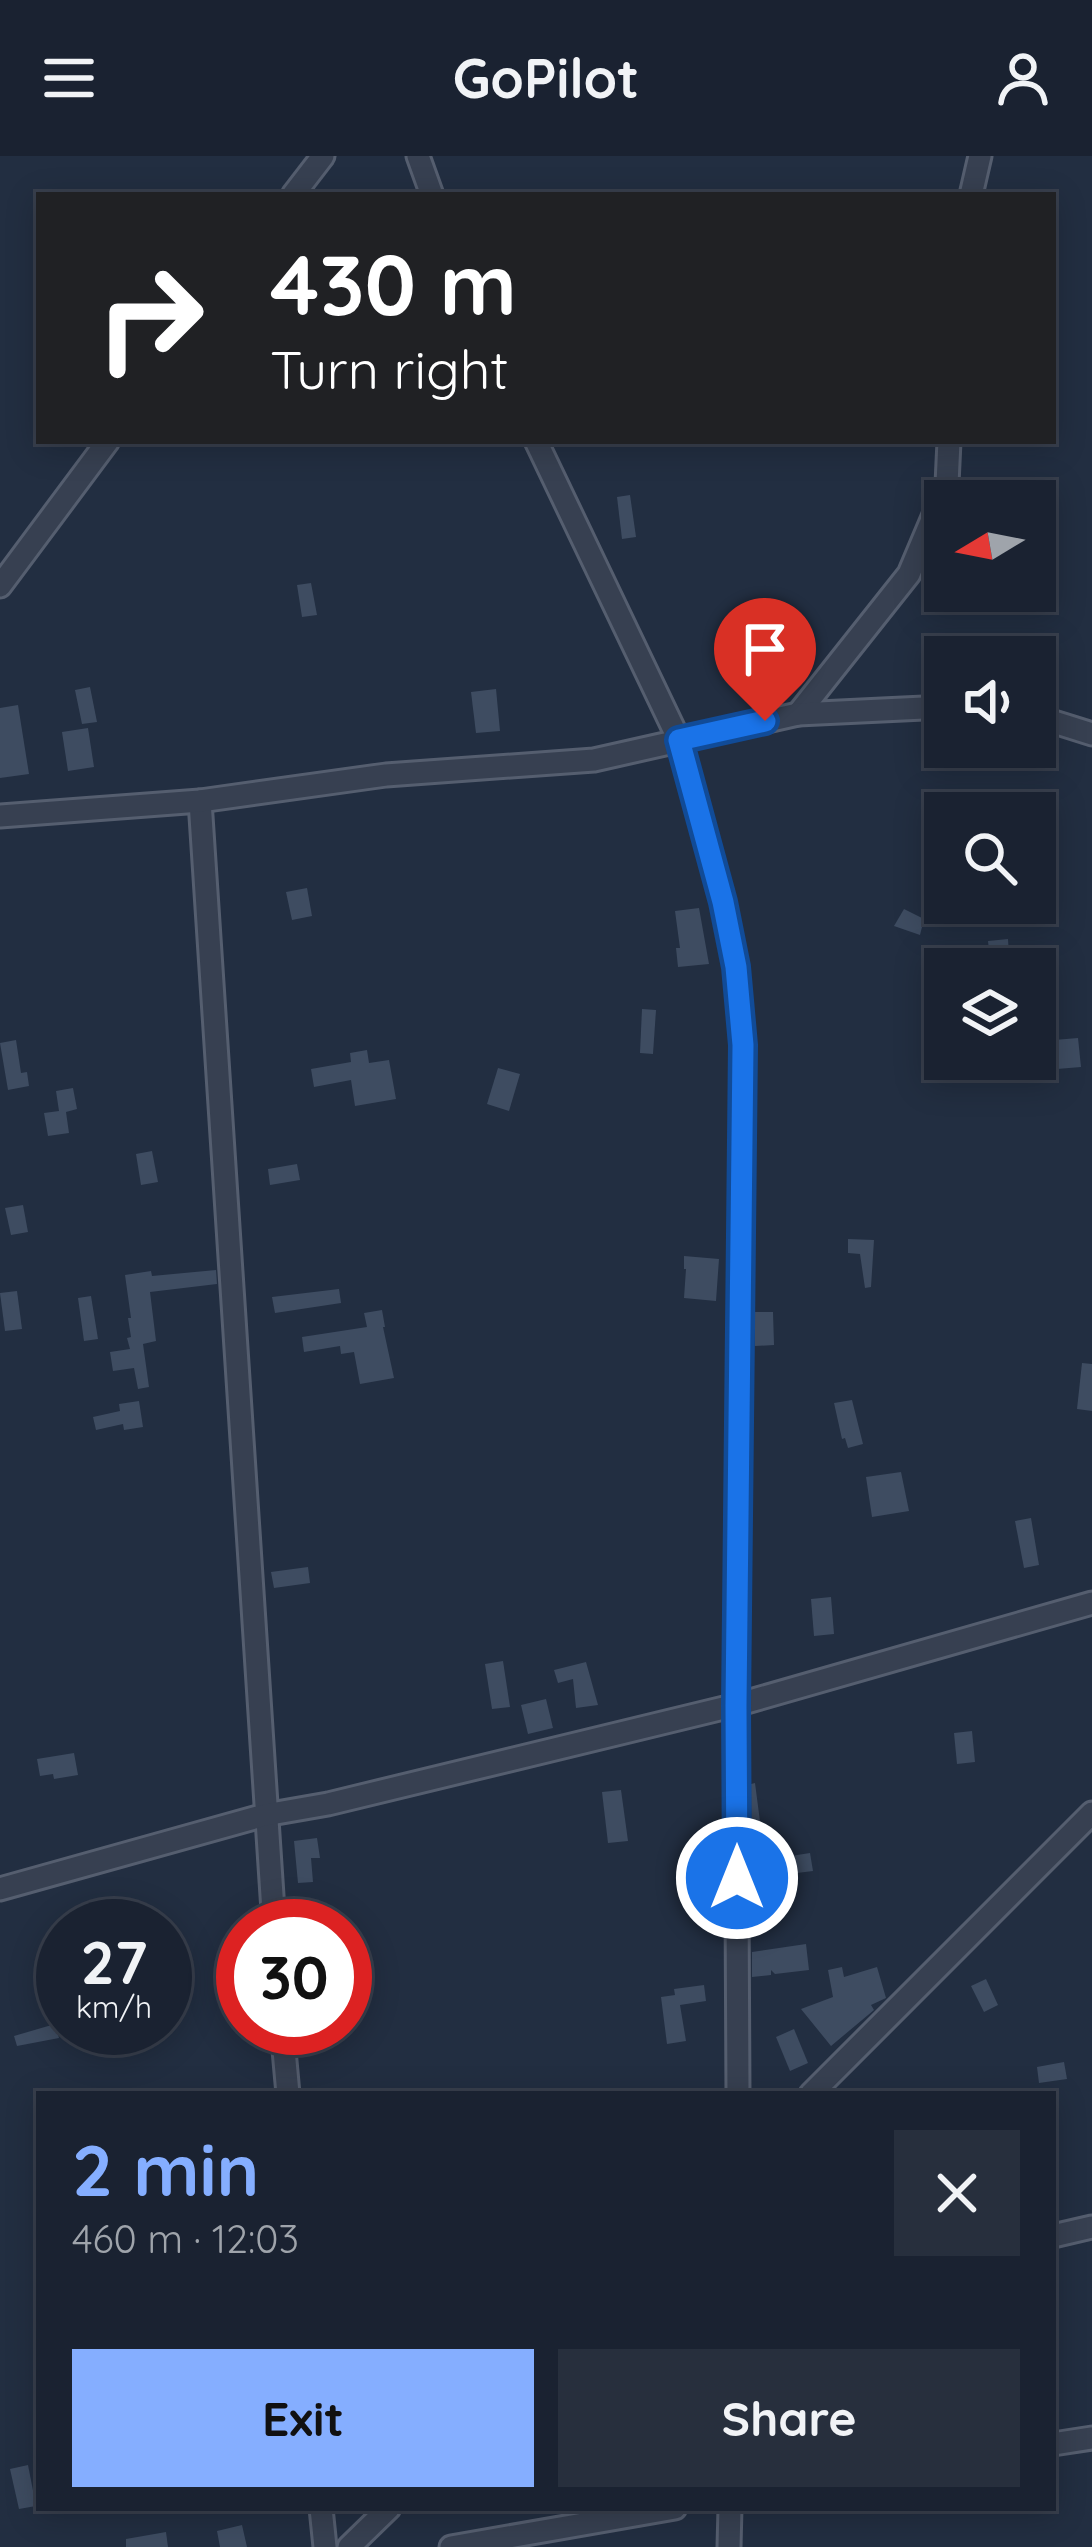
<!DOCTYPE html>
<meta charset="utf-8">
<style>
body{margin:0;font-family:Quicksand,sans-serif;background:#272f3d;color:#f1f3f6;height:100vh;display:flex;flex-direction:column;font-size:45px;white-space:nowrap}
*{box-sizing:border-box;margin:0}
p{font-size:39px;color:#9fa4ab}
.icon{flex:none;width:66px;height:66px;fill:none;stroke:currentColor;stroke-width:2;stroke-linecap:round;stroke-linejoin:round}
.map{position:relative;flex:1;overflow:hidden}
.drawer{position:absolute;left:36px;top:1935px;width:1020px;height:420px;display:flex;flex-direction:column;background:#1a2231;border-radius:0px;box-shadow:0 6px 30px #0003,0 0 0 3px #383f4d}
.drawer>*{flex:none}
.banner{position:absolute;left:36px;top:36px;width:1020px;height:252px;border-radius:0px;box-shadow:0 6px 30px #0003,0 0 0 3px #383f4d;background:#202124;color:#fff;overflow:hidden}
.needle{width:78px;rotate:260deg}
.fabs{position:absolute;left:924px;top:324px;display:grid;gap:24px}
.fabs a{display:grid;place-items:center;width:132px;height:132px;border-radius:0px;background:#1a2231;box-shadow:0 6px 30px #0003,0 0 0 3px #383f4d;font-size:60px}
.speed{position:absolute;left:36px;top:1743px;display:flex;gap:24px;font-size:60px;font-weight:700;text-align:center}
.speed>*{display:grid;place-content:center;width:156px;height:156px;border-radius:50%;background:#1a2231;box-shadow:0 6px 30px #0003,0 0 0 3px #383f4d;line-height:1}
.speed small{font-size:30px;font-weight:400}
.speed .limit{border:18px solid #d22;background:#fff;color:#111}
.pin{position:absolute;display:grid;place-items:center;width:102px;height:102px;color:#fff;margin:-123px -51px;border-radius:50% 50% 50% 0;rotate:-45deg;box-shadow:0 0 12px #0007}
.pin .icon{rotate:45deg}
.me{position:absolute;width:132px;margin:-66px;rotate:0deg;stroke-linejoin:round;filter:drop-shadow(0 0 9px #0008)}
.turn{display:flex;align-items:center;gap:42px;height:252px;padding:0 36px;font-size:54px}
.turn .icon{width:156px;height:156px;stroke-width:2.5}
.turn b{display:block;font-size:84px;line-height:102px}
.round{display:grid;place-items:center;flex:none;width:126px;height:126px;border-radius:0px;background:#272f3d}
.overview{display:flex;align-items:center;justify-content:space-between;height:204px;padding:0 36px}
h1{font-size:72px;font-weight:700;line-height:90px;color:#85aeff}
.primary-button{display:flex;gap:24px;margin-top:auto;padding:24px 36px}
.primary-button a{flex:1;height:138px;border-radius:0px;background:#85aeff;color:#111;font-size:48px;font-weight:700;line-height:138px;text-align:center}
.primary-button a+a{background:#272f3d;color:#f1f3f6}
header{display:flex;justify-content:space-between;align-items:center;height:156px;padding:0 36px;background:#1a2231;font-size:54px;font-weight:700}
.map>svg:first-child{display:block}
.building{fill:#3e4c61}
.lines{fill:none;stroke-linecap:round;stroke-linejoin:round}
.minor-casing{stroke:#555e6f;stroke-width:27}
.minor{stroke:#374051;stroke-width:21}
.route-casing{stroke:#114b97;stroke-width:30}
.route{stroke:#1a73e8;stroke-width:21}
</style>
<header><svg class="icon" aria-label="menu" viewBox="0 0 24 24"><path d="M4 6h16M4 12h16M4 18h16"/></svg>GoPilot<svg class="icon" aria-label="person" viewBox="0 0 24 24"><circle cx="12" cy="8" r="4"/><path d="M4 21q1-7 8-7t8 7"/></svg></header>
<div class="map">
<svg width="1092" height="2391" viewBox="0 0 1092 2391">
<rect width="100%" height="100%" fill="#222e41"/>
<g class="building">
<polygon points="630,339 636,381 622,383 617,341"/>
<polygon points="311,427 317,459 302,461 297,429"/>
<polygon points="90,531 97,566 82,568 75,534"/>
<polygon points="496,533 500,575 476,577 471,536"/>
<polygon points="18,549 29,618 0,622 0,552"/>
<polygon points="88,572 94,611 68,615 62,576"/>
<polygon points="307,732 312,760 292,764 286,736"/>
<polygon points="699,752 709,808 678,811 676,792 680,792 675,755"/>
<polygon points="904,753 924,763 920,779 894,770"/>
<polygon points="1008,783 1010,813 991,813 988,785"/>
<polygon points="642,853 656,854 653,898 640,897"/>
<polygon points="1078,882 1081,911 1057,913 1054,884"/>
<polygon points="16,884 21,917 27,916 29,930 8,934 0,887"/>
<polygon points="367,894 369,907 389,904 396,943 355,950 351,924 314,931 311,913 351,906 350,897"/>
<polygon points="498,912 520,918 509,955 487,948"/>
<polygon points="73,932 77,953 66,956 69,977 48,980 44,957 59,955 56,935"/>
<polygon points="152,995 158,1026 141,1029 136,998"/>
<polygon points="297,1008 300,1024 270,1029 268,1013"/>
<polygon points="23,1049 28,1076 11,1079 5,1052"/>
<polygon points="848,1083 874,1084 871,1131 865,1132 860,1098 848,1097"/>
<polygon points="684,1100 719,1103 716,1145 684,1142 686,1113 684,1113"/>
<polygon points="216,1114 217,1128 150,1136 156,1185 143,1188 149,1231 138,1233 134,1212 113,1215 110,1196 130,1193 127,1182 131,1181 128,1162 131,1162 125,1119 151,1115 152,1120"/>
<polygon points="339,1133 341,1147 275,1157 272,1141"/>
<polygon points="17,1135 22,1173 5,1175 0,1137"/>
<polygon points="91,1140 98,1183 84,1185 78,1142"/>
<polygon points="382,1154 385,1171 383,1171 394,1222 360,1228 354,1196 341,1198 340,1190 304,1196 302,1181 367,1171 364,1157"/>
<polygon points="755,1156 773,1156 774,1189 755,1190"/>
<polygon points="1082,1207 1092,1208 1092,1255 1077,1253"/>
<polygon points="852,1244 863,1288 848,1292 845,1282 842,1283 834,1247"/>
<polygon points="139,1245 143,1271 124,1274 123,1268 96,1274 93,1261 120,1255 119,1248"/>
<polygon points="901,1316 909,1355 872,1361 866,1321"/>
<polygon points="1031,1362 1039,1409 1024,1412 1015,1365"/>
<polygon points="308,1411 310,1427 274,1432 271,1416"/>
<polygon points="831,1441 834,1478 814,1480 811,1443"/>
<polygon points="503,1505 510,1551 492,1553 485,1508"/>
<polygon points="586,1506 598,1549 576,1552 573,1523 558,1527 554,1514"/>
<polygon points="546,1543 553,1572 528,1578 521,1549"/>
<polygon points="972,1575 975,1606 957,1608 954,1577"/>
<polygon points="74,1597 78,1619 54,1623 53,1618 40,1620 37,1603"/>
<polygon points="755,1627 765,1704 810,1697 813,1715 781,1719 785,1755 752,1759 751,1628"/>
<polygon points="621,1634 628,1685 608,1687 602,1636"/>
<polygon points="317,1682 320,1702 311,1702 313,1726 298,1727 294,1685"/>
<polygon points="806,1788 809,1814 775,1818 771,1814 771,1819 752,1821 752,1796"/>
<polygon points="842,1811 844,1821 877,1811 886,1842 871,1849 874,1854 831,1890 801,1853 833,1841 828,1814"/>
<polygon points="986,1823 998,1849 984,1856 971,1830"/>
<polygon points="704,1829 706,1845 680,1849 686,1885 667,1888 661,1841 675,1839 674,1833"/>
<polygon points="55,1868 59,1882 17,1890 14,1880"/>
<polygon points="794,1873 808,1907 790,1915 776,1881"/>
<polygon points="1064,1906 1067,1923 1039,1927 1037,1911"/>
<polygon points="28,2309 36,2350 19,2353 10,2313"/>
<polygon points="242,2369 247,2391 220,2391 217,2375"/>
<polygon points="166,2376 168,2391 126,2391 126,2383"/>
</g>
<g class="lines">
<g class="minor-casing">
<g id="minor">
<polyline points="418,0 432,39"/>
<polyline points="293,39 323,0"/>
<polyline points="971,39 980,0"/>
<polyline points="536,285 679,584 723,746 736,811 743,889 736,1549 738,1938"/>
<polyline points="0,430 108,285"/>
<polyline points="798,558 909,418 947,328 949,285"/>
<polyline points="1035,560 1092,578"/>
<polyline points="200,645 274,1770"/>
<polyline points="0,660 200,645 386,619 594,604 798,558 945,551"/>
<polyline points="0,1733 265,1659 328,1648 736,1549 1092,1447"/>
<polyline points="282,1872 288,1938"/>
<polyline points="811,1938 1092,1657"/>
<polyline points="1053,2080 1092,2071"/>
<polyline points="1053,2288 1092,2282"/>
<polyline points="321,2352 325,2391"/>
<polyline points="349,2391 389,2352"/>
<polyline points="451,2391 675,2352"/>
<polyline points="729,2391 730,2352"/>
</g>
</g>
<use href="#minor" class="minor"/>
</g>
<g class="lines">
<g class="route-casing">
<polyline id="route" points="737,1722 736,1550 743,889 736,811 723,746 679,584 765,565"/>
</g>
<use href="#route" class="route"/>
</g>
</svg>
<div class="fabs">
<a><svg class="needle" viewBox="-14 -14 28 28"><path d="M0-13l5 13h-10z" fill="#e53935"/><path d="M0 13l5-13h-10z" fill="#9fa4ab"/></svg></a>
<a><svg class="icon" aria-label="sound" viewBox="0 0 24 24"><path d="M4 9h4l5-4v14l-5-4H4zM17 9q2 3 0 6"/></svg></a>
<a><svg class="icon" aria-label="search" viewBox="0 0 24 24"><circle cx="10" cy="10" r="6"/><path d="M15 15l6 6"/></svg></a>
<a><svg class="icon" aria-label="layers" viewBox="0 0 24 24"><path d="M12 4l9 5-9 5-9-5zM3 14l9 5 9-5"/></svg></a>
</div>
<div class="speed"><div>27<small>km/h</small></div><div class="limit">30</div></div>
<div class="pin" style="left:765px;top:565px;background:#d93025"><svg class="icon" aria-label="arrive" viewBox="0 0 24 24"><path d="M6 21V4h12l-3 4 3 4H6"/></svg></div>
<svg class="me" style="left:737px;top:1722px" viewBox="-20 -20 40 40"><circle r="17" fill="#1a73e8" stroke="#fff" stroke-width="3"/><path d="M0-11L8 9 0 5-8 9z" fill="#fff"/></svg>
<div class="banner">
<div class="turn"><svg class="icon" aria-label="right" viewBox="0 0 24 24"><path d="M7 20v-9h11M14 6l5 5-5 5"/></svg><div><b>430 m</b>Turn right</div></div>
</div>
<section class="drawer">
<div class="overview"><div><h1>2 min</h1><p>460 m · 12:03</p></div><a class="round"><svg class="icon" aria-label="close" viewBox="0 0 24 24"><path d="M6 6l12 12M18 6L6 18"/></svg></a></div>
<div class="primary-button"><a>Exit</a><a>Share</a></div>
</section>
</div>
